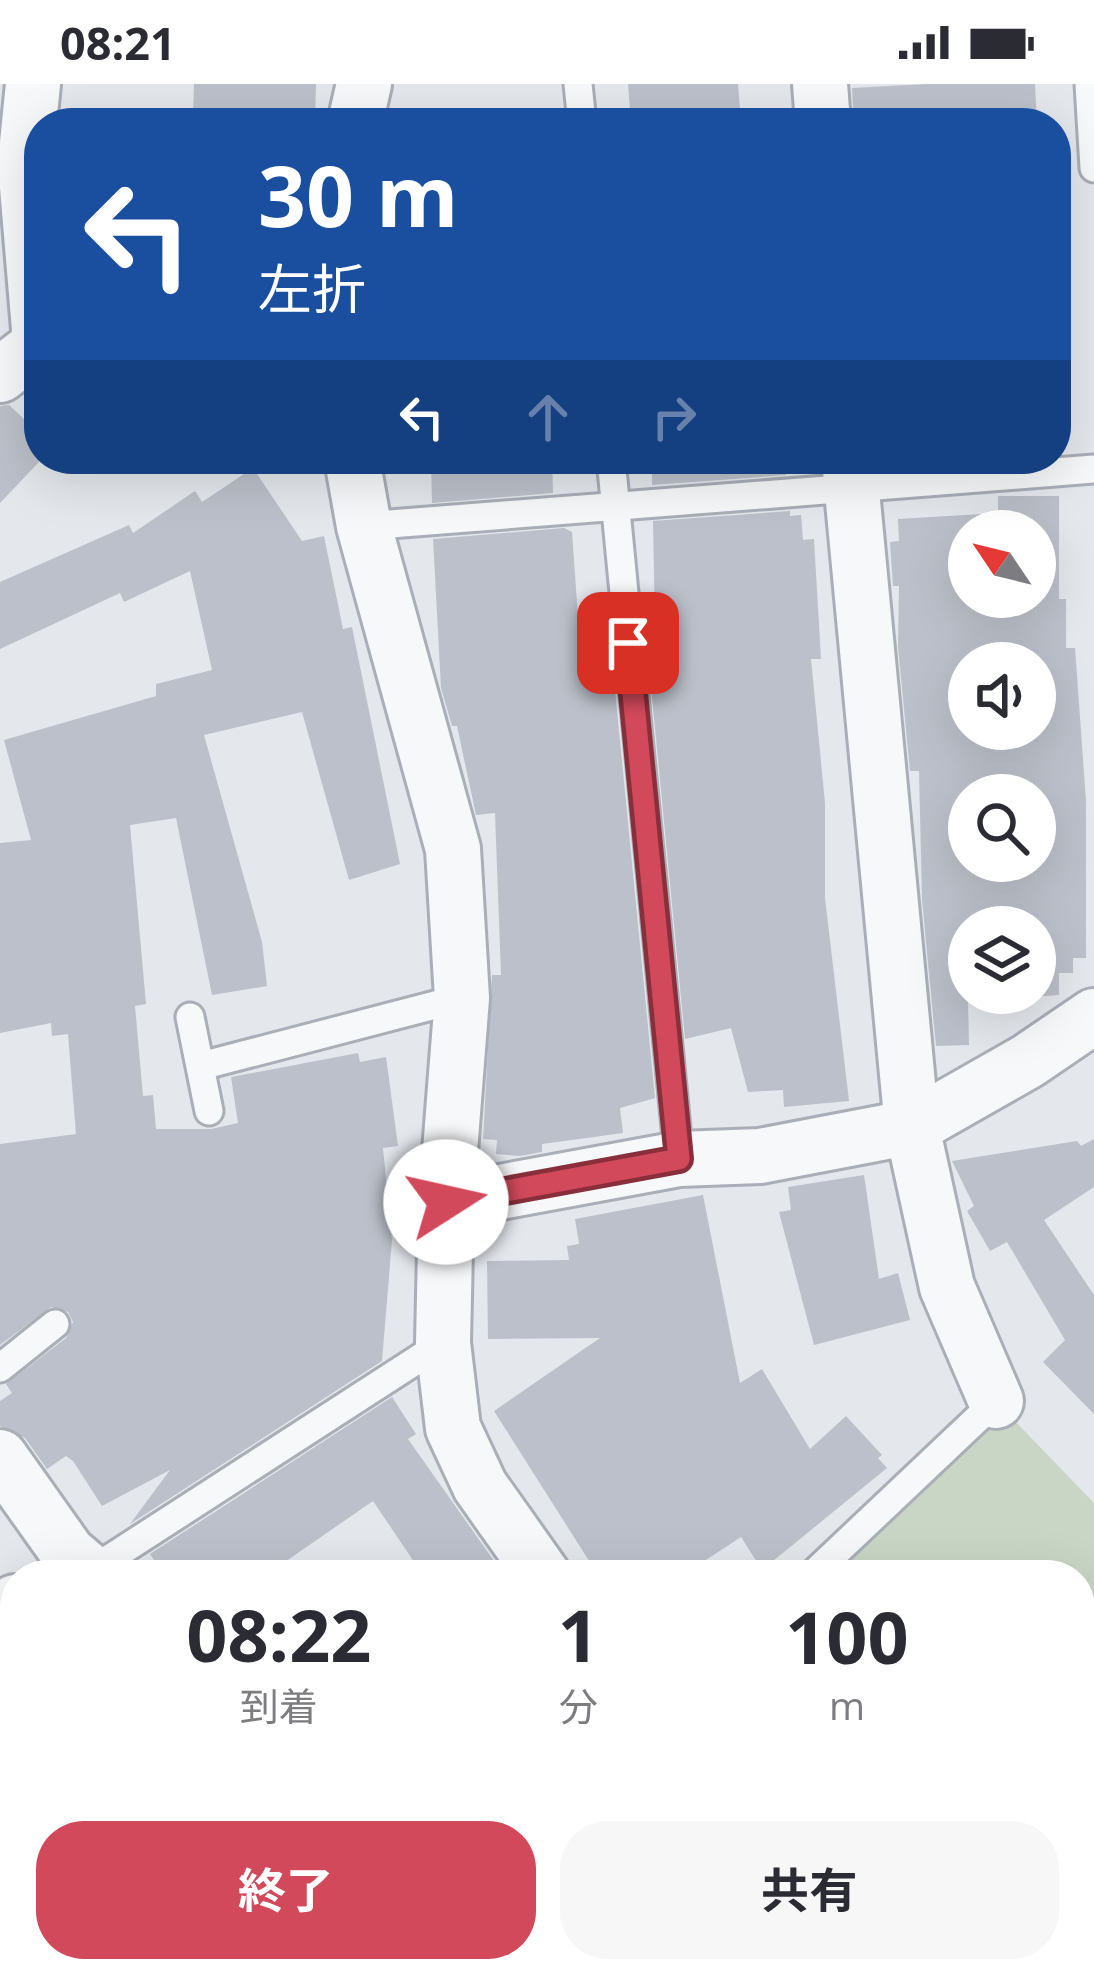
<!DOCTYPE html>
<html lang="ja">
<meta charset="utf-8">
<style>
body{margin:0;font-family:"Open Sans","Noto Sans JP",sans-serif;background:#f7f7f7;color:#2b2b33;height:100vh;display:flex;flex-direction:column;font-size:45px;white-space:nowrap}
*{box-sizing:border-box;margin:0}
p{font-size:39px;color:#7c7c81}
.icon{flex:none;width:66px;height:66px;fill:none;stroke:currentColor;stroke-width:2;stroke-linecap:round;stroke-linejoin:round}
.map{position:relative;flex:1;overflow:hidden}
.sheet{position:absolute;left:0px;top:1476px;width:1095px;height:423px;display:flex;flex-direction:column;background:#fff;border-radius:48px 48px 0 0;box-shadow:0 12px 48px #0002}
.sheet>*{flex:none}
.banner{position:absolute;left:24px;top:24px;width:1047px;height:366px;border-radius:48px;box-shadow:0 12px 48px #0002;background:#1a4fa0;color:#fff;overflow:hidden}
.needle{width:78px;rotate:305deg}
.fabs{position:absolute;left:948px;top:426px;display:grid;gap:24px}
.fabs a{display:grid;place-items:center;width:108px;height:108px;border-radius:50%;background:#fff;box-shadow:0 12px 48px #0002;font-size:60px}
.pin{position:absolute;display:grid;place-items:center;width:102px;height:102px;color:#fff;margin:-51px;border-radius:24px;box-shadow:0 6px 18px #0006}
.me{position:absolute;width:132px;margin:-66px;rotate:80deg;stroke-linejoin:round;filter:drop-shadow(0 0 9px #0008)}
.turn{display:flex;align-items:center;gap:42px;height:252px;padding:0 36px;font-size:54px}
.turn .icon{width:156px;height:156px;stroke-width:2.5}
.turn b{display:block;font-size:84px;line-height:102px}
.lanes{display:flex;align-items:center;height:114px;padding:0 36px;background:#0003;justify-content:center;gap:60px;direction:ltr}
.lanes .off{opacity:.35}
.eta{display:flex;justify-content:space-evenly;align-items:center;height:204px;text-align:center}
.eta b{font-size:72px;font-weight:700;line-height:84px}
.primary-button{display:flex;gap:24px;margin-top:auto;padding:24px 36px}
.primary-button a{flex:1;height:138px;border-radius:48px;background:#d1495b;color:#fff;font-size:48px;font-weight:700;line-height:138px;text-align:center}
.primary-button a+a{background:#f7f7f7;color:#2b2b33}
.status{display:flex;justify-content:space-between;align-items:center;height:84px;padding:0 60px;background:#fff;direction:ltr}
.status svg{height:33px;fill:currentColor}
.map>svg:first-child{display:block}
.green{fill:#c9d6c5}
.building{fill:#bbc0ca;fill-rule:evenodd}
.lines{fill:none;stroke-linecap:round;stroke-linejoin:round}
.service-casing{stroke:#a9aeb7;stroke-width:33}
.minor-casing{stroke:#a9aeb7;stroke-width:60}
.service{stroke:#f7f8fa;stroke-width:27}
.minor{stroke:#f7f8fa;stroke-width:54}
.route-casing{stroke:#882f3b;stroke-width:30}
.route{stroke:#d1495b;stroke-width:21}
</style>
<div class="status"><b>08:21</b><svg viewBox="0 0 49 12"><path d="M0 12V9h3v3zM5 12V6h3v6zM10 12V3h3v9zM15 12V0h3v12zM26 1h20v11H26zM47 4h2v5h-2z"/></svg></div>
<div class="map">
<svg width="1094" height="1898" viewBox="0 0 1094 1898">
<rect width="100%" height="100%" fill="#e4e7ec"/>
<polygon class="green" points="1007,1329 1094,1419 1094,1852 1080,1838 1080,1491 833,1491"/>
<g class="building">
<polygon points="194,0 316,0 315,39 193,32"/>
<polygon points="628,0 738,0 741,39 631,39"/>
<polygon points="927,0 1035,0 1037,39 854,39 852,4"/>
<polygon points="9,321 39,349 39,378 0,419 0,322"/>
<polygon points="431,375 552,375 553,409 432,419"/>
<polygon points="652,375 785,375 786,391 652,401"/>
<polygon points="253,384 302,457 324,452 343,545 352,543 400,780 349,796 302,628 204,651 262,858 267,902 212,911 176,734 130,741 146,920 135,922 143,1012 153,1011 156,1045 211,1045 238,1039 231,993 358,969 360,978 386,973 398,1062 383,1064 392,1156 382,1277 130,1440 170,1386 102,1422 73,1377 66,1372 47,1385 25,1354 0,1342 0,1317 12,1309 6,1300 66,1254 73,1238 68,1228 51,1223 0,1261 0,1060 76,1050 68,950 52,952 51,939 0,949 0,759 31,756 4,656 156,612 156,600 212,586 190,487 124,518 120,509 0,565 0,498 129,441 133,449 195,407 202,418"/>
<path d="M998,412H1059V515H1066V564H1075L1086,717V874H1073V889H1059V911L968,918L969,961L936,962L922,816L919,687H910L898,563L899,502H893L890,458L899,457L898,435L998,429ZM969,447H1035V513H969ZM969,579H1035V645H969ZM969,711H1035V777H969ZM969,843H1035V909H969Z"/>
<polygon points="790,427 790,432 801,431 803,456 814,455 821,575 811,575 825,719 825,814 849,1017 784,1023 783,1006 748,1008 731,944 685,955 645,541 655,540 653,437"/>
<polygon points="564,444 572,448 579,547 609,544 655,1014 620,1024 623,1049 542,1060 542,1068 520,1072 496,1070 497,1056 483,1055 492,891 501,891 495,729 476,731 457,642 452,642 441,604 433,455"/>
<polygon points="1094,1055 1094,1103 1044,1136 1094,1211 1094,1330 1043,1278 1065,1256 1007,1158 990,1167 967,1127 974,1122 952,1077 1077,1057 1081,1062"/>
<polygon points="864,1091 879,1195 898,1189 910,1236 814,1261 779,1128 791,1126 788,1103"/>
<polygon points="703,1111 740,1299 762,1285 810,1365 846,1332 882,1371 878,1374 887,1384 762,1486 741,1453 683,1491 598,1491 494,1327 600,1254 488,1255 487,1177 569,1176 567,1162 579,1160 575,1135"/>
<polygon points="392,1313 416,1350 408,1355 504,1491 423,1491 373,1417 266,1491 164,1491 150,1470"/>
</g>
<g class="lines">
<g class="service-casing">
<g id="service">
<polyline points="578,0 582,39"/>
<polyline points="1089,0 1094,84"/>
<polyline points="611,375 679,1075"/>
<polyline points="364,442 1094,385"/>
<polyline points="190,933 209,1027"/>
<polyline points="201,982 462,914"/>
<polyline points="0,1284 55,1240"/>
<polyline points="89,1488 443,1259"/>
<polyline points="812,1491 996,1317"/>
</g>
</g>
<g class="minor-casing">
<g id="minor">
<polyline points="820,0 823,39"/>
<polyline points="355,39 364,0"/>
<polyline points="25,79 33,0"/>
<polyline points="39,79 25,79 39,245"/>
<polyline points="0,291 39,261"/>
<polyline points="352,375 364,442 453,765 462,914 446,1118 443,1259 453,1344 480,1402 543,1491"/>
<polyline points="849,375 912,1043 947,1203 996,1317"/>
<polyline points="446,1118 679,1075 760,1072 912,1043 1028,977 1094,932"/>
<polyline points="0,1373 68,1469 94,1491"/>
<polyline points="0,1534 15,1518"/>
<polyline points="0,1634 15,1648"/>
<polyline points="0,1782 15,1719"/>
<polyline points="0,1848 4,1874 0,1885"/>
<polyline points="195,1884 202,1898"/>
<polyline points="959,1884 976,1898"/>
</g>
</g>
<use href="#service" class="service"/>
<use href="#minor" class="minor"/>
</g>
<g class="lines">
<g class="route-casing">
<polyline id="route" points="446,1118 679,1075 628,559"/>
</g>
<use href="#route" class="route"/>
</g>
</svg>
<div class="fabs">
<a><svg class="needle" viewBox="-14 -14 28 28"><path d="M0-13l5 13h-10z" fill="#e53935"/><path d="M0 13l5-13h-10z" fill="#7c7c81"/></svg></a>
<a><svg class="icon" aria-label="sound" viewBox="0 0 24 24"><path d="M4 9h4l5-4v14l-5-4H4zM17 9q2 3 0 6"/></svg></a>
<a><svg class="icon" aria-label="search" viewBox="0 0 24 24"><circle cx="10" cy="10" r="6"/><path d="M15 15l6 6"/></svg></a>
<a><svg class="icon" aria-label="layers" viewBox="0 0 24 24"><path d="M12 4l9 5-9 5-9-5zM3 14l9 5 9-5"/></svg></a>
</div>
<div class="pin" style="left:628px;top:559px;background:#d93025"><svg class="icon" aria-label="arrive" viewBox="0 0 24 24"><path d="M6 21V4h12l-3 4 3 4H6"/></svg></div>
<svg class="me" style="left:446px;top:1118px" viewBox="-20 -20 40 40"><circle r="19" fill="#fff"/><path d="M0-13L10 11 0 6-10 11z" fill="#d1495b"/></svg>
<div class="banner">
<div class="turn"><svg class="icon" aria-label="left" viewBox="0 0 24 24"><path d="M17 20v-9H6M10 6l-5 5 5 5"/></svg><div><b>30 m</b>左折</div></div>
<div class="lanes"><svg class="icon" aria-label="left" viewBox="0 0 24 24"><path d="M17 20v-9H6M10 6l-5 5 5 5"/></svg><svg class="icon off" aria-label="ahead" viewBox="0 0 24 24"><path d="M12 20V5M6 11l6-6 6 6"/></svg><svg class="icon off" aria-label="right" viewBox="0 0 24 24"><path d="M7 20v-9h11M14 6l5 5-5 5"/></svg></div>
</div>
<section class="sheet">
<div class="eta">
<div><b>08:22</b><p>到着</p></div>
<div><b>1</b><p>分</p></div>
<div><b>100</b><p>m</p></div>
</div>
<div class="primary-button"><a>終了</a><a>共有</a></div>
</section>
</div>
